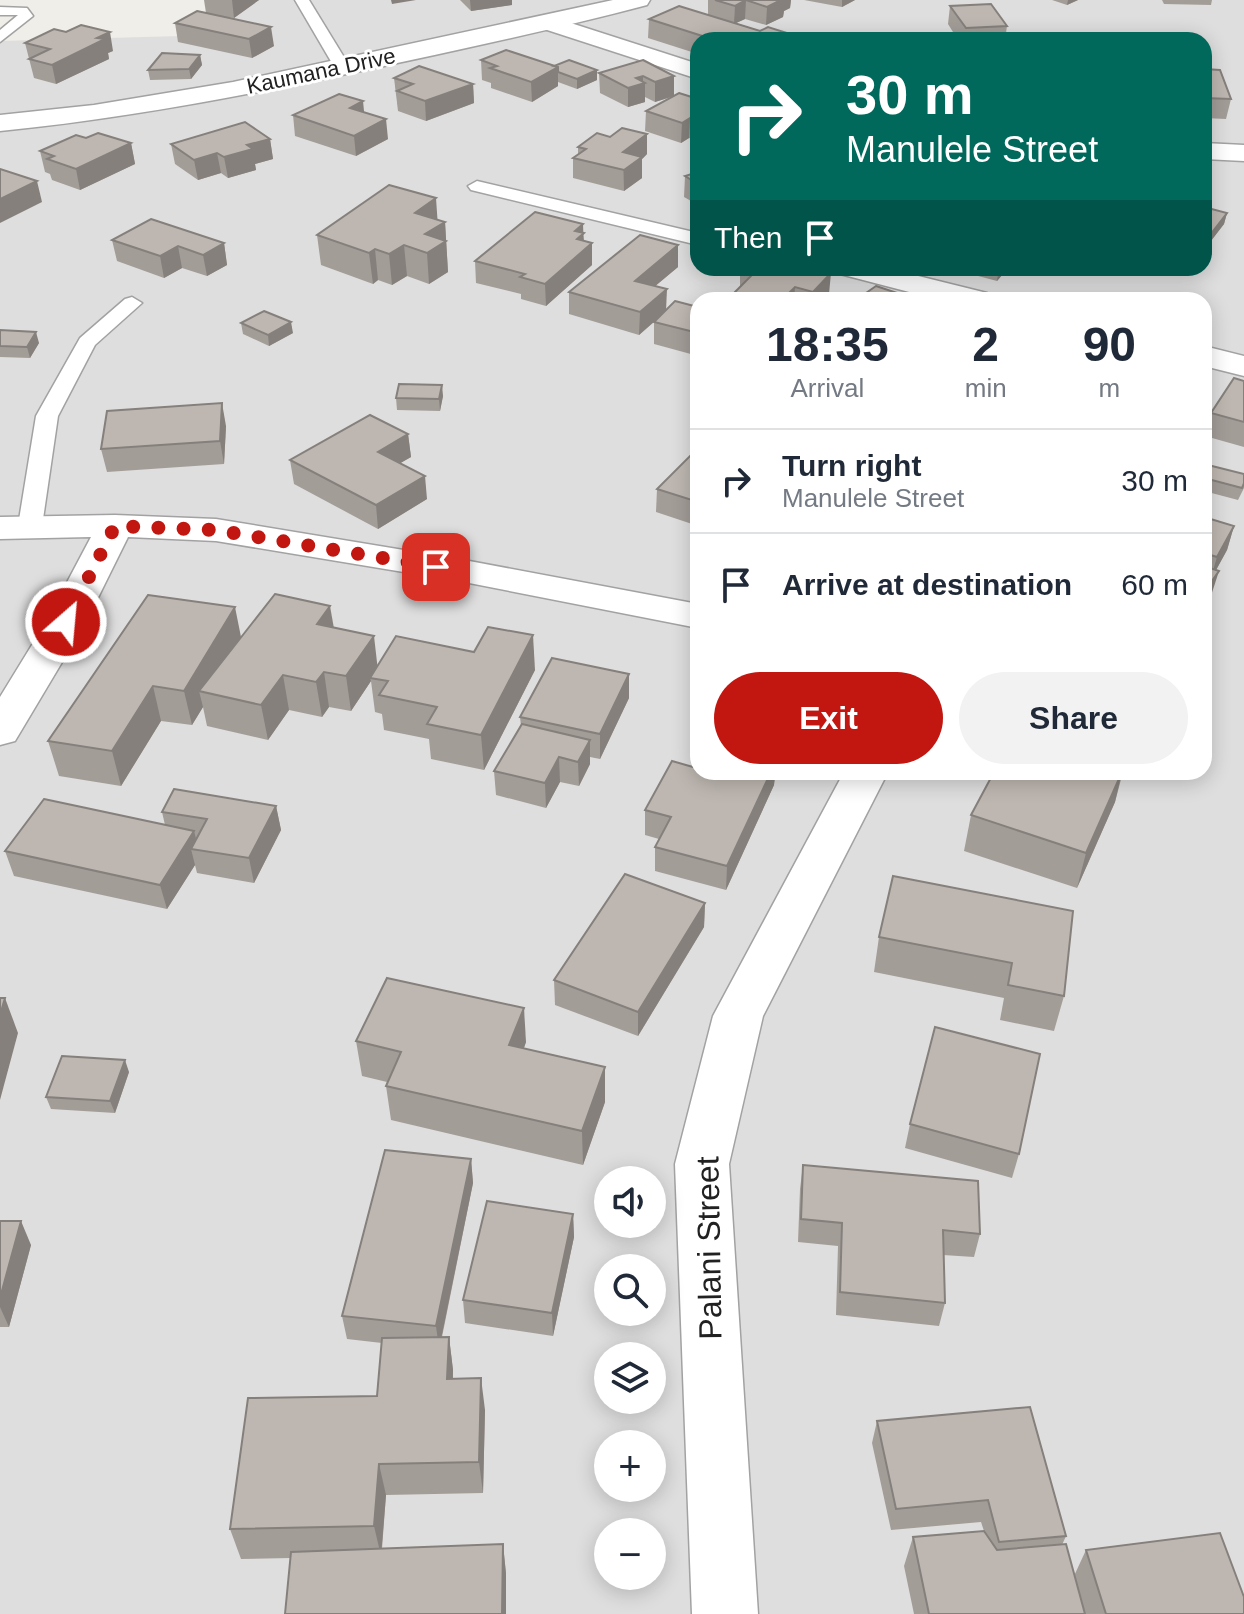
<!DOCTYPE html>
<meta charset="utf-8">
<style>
body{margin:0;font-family:Arial,sans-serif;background:#f2f2f3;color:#1f2937;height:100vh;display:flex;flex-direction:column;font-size:30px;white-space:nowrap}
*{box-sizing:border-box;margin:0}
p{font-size:26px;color:#747a83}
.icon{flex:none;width:44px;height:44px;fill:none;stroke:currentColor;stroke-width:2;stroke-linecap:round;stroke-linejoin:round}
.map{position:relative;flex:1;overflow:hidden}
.drawer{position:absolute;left:690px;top:292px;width:522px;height:488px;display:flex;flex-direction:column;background:#fff;border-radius:24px;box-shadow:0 4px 20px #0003}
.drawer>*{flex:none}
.banner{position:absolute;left:690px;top:32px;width:522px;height:244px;border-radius:24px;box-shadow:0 4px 20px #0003;background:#00695c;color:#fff;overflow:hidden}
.buttons{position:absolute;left:594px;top:1166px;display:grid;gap:16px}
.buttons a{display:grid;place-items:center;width:72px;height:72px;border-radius:50%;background:#fff;box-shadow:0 4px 20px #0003;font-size:40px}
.pin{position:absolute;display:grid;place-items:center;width:68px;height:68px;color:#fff;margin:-34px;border-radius:16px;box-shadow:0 4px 12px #0006}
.me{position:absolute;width:88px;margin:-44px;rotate:27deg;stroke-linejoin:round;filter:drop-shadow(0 0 6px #0008)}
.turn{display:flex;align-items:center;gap:28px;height:168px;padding:0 24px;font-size:36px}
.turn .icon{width:104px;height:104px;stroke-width:2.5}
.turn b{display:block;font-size:56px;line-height:68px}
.then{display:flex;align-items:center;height:76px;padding:0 24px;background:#0003;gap:16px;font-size:30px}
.eta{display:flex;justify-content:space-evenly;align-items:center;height:136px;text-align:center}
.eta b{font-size:48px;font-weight:600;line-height:56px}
.button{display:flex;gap:16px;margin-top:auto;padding:16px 24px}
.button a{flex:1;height:92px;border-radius:48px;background:#c11710;color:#fff;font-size:32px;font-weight:600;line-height:92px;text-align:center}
.button a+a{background:#f2f2f3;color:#1f2937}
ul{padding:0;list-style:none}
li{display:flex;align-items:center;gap:24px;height:104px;padding:0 24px;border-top:2px solid #e0e1e3}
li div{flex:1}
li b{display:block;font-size:30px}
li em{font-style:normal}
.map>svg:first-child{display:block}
.residential{fill:#dfdede;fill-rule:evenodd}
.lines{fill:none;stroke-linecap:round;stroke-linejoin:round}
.service-casing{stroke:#a2a2a2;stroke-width:3}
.minor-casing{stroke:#a2a2a2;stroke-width:3}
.tertiary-casing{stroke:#a2a2a2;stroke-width:3}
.service{fill:#fff;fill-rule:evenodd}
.minor{fill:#fff;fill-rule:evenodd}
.tertiary{fill:#fff;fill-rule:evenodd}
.wall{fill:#a39d98}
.shaded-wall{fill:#85807c}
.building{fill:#beb7b1;stroke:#85807c;stroke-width:2}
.route{stroke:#c11710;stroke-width:14;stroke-dasharray:0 25.2}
.labels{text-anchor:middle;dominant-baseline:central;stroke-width:6;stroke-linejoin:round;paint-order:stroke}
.far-street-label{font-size:22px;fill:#212121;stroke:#fff}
.near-street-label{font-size:32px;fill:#212121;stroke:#fff}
</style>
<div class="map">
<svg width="1244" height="1614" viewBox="0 0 1244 1614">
<rect width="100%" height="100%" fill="#f0eee8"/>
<path class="residential" d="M228,0H1244V1614H0V41L180,36ZM698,40H1204V268H698ZM698,300H1204V772H698ZM608,1180H652V1224H608ZM608,1268H652V1312H608ZM608,1356H652V1400H608ZM608,1444H652V1488H608ZM608,1532H652V1576H608Z"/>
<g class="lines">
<g class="service-casing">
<g id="service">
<polygon points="295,0 309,0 350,67 348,70 336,70"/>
<polygon points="0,7 27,8 33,16 0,42 0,30 18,15 0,15"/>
<polygon points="477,181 698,233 698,245 471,190 468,186"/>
<polygon points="132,297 142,303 95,345 58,416 42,526 38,531 22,531 18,526 36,416 80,338 125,299"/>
</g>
</g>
<g class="minor-casing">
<g id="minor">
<polygon points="549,16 698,64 698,79 541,28 537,23 541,18"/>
<polygon points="1204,143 1244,145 1244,161 1204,159"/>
<polygon points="836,268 886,268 987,293 991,300 940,300 840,274"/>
<polygon points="1204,346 1244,356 1244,376 1204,366"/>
<polygon points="115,515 216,519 464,560 698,604 698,628 464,582 216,541 128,537 86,622 21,731 15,741 0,745 0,697 46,622 91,537 0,539 0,517"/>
<polygon points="844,772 888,772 763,1016 729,1164 758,1614 692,1614 675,1164 713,1016"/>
</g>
</g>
<g class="tertiary-casing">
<path id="tertiary" d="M613,0H650L647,5C553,30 457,50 361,71C242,96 122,119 0,131V115L94,105L233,82Z"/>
</g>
<use href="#service" class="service"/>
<use href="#minor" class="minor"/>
<use href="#tertiary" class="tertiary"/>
</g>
<g class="wall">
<polygon points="204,0 259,0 234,18 217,16 274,46 252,58 178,42 175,23 206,13"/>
<polygon points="460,0 512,0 512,5 471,11"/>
<polygon points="708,0 791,0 790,8 784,11 783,17 766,25 745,19 736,23 760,31 790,34 789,40 698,40 698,54 648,38 649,19 708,15"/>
<polygon points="804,0 855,0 842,7"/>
<polygon points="1052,0 1078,0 1067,5"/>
<polygon points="1162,0 1212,0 1211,5 1164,4"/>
<polygon points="950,6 1007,26 1005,40 958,40 948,24"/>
<polygon points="25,43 113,51 108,53 109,59 56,84 34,78"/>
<polygon points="506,50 597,80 577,89 558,82 558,86 532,102 491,88 491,83 482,80 481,60"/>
<polygon points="200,55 202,65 191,79 150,80 148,70"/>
<polygon points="1204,69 1231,99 1226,119 1204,118"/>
<polygon points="599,73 674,76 674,96 655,102 645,97 645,102 628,107 600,93"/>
<polygon points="394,78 473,84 474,103 426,121 398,111"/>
<polygon points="698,99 698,141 689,138 681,143 645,131 646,111"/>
<polygon points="364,112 388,139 356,156 295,136 293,115"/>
<polygon points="647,134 647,154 642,159 642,178 624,191 573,178 573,158 578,154 578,147 610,137"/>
<polygon points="86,138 131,143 135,164 80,190 52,180 50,174 45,172 40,151"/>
<polygon points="270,139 273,159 255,164 256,170 228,178 221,173 198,180 175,164 171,144"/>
<polygon points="698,163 698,205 684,197 685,176 698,172"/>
<polygon points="1204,207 1227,213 1224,224 1207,246 1204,245"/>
<polygon points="437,220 445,222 448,272 429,284 407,276 392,285 378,280 373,284 321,265 317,235"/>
<polygon points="583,233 584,241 592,243 592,265 546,306 521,299 521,294 476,283 475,261"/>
<polygon points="112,240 224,243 227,265 207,276 182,268 164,278 117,261"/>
<polygon points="678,245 678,267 655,286 666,310 698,307 698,356 654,344 654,322 639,335 569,314 569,292"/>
<polygon points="948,268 1008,268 997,281"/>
<polygon points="740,273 829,294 824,300 732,300 732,295 740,288"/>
<polygon points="241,323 293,333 269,346 243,334"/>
<polygon points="0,330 39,343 30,358 0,357"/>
<polygon points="1244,381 1244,447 1205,436 1211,413"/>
<polygon points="443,396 440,411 397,410 396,398"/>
<polygon points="226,426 224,464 107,472 101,449"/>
<polygon points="408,434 411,457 400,463 427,499 378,529 294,484 290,460"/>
<polygon points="698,457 698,526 656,512 657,489"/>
<polygon points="1204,464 1244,474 1244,488 1238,500 1204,491"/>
<polygon points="1204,517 1234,526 1227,550 1216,570 1208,605 1204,612"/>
<polygon points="334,627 378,666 535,670 484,770 431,759 429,739 384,730 382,714 375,712 371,681 351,711 329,707 322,717 289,710 268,740 207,726 203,707 192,725 161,721 121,786 59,776 48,741 241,637"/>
<polygon points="629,674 629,698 600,759 590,757 590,764 579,786 560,782 546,808 496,795 494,771 521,726 520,717"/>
<polygon points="693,767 774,785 726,890 655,871 655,847 659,839 645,835 645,810"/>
<polygon points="994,772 1123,772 1115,802 1077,888 964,851 971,815"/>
<polygon points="276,806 281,830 254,883 197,873 195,865 167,909 14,876 5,851 165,825 162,812"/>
<polygon points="893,876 1064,996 1054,1031 1000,1020 1004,998 874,972 879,937"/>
<polygon points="705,903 704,927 638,1036 555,1005 554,980"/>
<polygon points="356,1041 526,1042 524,1048 605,1102 583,1165 391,1120 386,1086 387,1082 362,1076"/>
<polygon points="129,1072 115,1113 51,1109 46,1097"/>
<polygon points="910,1124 1019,1154 1012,1178 905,1148"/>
<polygon points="471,1159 473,1183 442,1337 449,1337 453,1370 453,1379 485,1410 483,1493 386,1495 382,1549 503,1544 506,1574 290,1558 241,1559 230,1529 377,1396 382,1343 347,1339 342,1316"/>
<polygon points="803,1165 980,1234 974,1257 943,1255 945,1303 939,1326 836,1315 838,1246 798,1242 800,1189"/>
<polygon points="573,1214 574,1237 553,1336 465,1323 463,1300"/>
<polygon points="0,1221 31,1245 9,1327 0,1327"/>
<polygon points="877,1421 1066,1536 1062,1545 1074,1576 1086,1550 1244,1614 914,1614 904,1566 913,1537 984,1531 981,1522 891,1530 872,1443"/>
</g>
<g class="shaded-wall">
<polygon points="232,0 259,0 234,18"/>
<polygon points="391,0 416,0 392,4"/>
<polygon points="470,0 512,0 512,5 471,11"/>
<polygon points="746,0 745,19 734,24 735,6"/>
<polygon points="777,0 791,0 790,8 784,11 783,17 766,25 767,7"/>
<polygon points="842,0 855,0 842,7"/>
<polygon points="1068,0 1078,0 1067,5"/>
<polygon points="271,27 274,46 252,58 249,39"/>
<polygon points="110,32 113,51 108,53 109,59 56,84 52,65 97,38"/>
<polygon points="790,34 789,40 778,40"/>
<polygon points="733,35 732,40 720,40"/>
<polygon points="200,55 202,65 191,79 189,69"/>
<polygon points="558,67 558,86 532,102 531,82"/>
<polygon points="597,70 597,80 577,89 577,79"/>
<polygon points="643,76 643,83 645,83 645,102 628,107 628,88 636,78"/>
<polygon points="674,76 674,96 655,102 655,82"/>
<polygon points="473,84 474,103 426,121 425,101"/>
<polygon points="363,101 365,121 350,108"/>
<polygon points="690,118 689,138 681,143 682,123"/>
<polygon points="386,119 388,139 356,156 354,136"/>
<polygon points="647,134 647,154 642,159 642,178 624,191 623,152"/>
<polygon points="270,139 273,159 255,164 256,170 228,178 224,157 247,145"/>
<polygon points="131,143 135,164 80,190 76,169"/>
<polygon points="217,153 221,173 198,180 194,160"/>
<polygon points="37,181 42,202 0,223 0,199"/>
<polygon points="436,198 438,227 445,222 448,272 429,284 427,253 415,213"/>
<polygon points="1227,213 1224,224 1207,246 1210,235"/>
<polygon points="583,224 584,250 592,243 592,265 546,306 545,284 575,231"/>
<polygon points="224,243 227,265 207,276 203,255"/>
<polygon points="404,245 407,276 392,285 389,254"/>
<polygon points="678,245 678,267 635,303 635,281"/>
<polygon points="178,246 182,268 164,278 160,256"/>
<polygon points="375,249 378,280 373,284 369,253"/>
<polygon points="999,268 1008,268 997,281"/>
<polygon points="831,273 829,294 824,300 812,300 813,292"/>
<polygon points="795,287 794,300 782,300"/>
<polygon points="667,289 666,311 639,335 640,312"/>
<polygon points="291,322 293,333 269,346 268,335"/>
<polygon points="36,332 39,343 30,358 27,347"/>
<polygon points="442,385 443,396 440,411 439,399"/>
<polygon points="222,403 226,426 224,464 220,441"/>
<polygon points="408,434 411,457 380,475 378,452"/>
<polygon points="425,476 427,499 378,529 376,505"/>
<polygon points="1234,526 1227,550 1210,581 1217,557"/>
<polygon points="1219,571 1208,605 1204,612 1204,592"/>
<polygon points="330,606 336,640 317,624"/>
<polygon points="235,607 242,642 199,691 203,707 192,725 184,691"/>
<polygon points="533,635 535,670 484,770 481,735"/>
<polygon points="374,636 378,671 370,678 371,681 351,711 346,676"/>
<polygon points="324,672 329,707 322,717 316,682"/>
<polygon points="629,674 629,698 600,759 600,734"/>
<polygon points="283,675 289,710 268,740 261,705"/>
<polygon points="153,686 161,721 121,786 112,751"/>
<polygon points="590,740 590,764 579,786 578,762"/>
<polygon points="559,757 560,782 546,808 545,783"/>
<polygon points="771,772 776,772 774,785 726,890 727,866"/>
<polygon points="1122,772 1115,802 1077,888 1086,853"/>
<polygon points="276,806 281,830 254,883 249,858"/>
<polygon points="194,831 199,850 191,849 195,865 167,909 160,885"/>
<polygon points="705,903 704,927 638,1036 638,1012"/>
<polygon points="5,998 18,1033 0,1100 0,1015"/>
<polygon points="524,1008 526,1042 512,1080 509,1045"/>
<polygon points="125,1060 129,1072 115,1113 110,1101"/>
<polygon points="605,1067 605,1102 583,1165 582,1131"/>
<polygon points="471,1159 473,1183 439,1349 436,1326"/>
<polygon points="573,1214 574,1237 553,1336 552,1313"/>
<polygon points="21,1221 31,1245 9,1327 0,1307 0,1298"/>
<polygon points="449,1337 453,1370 452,1411 447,1379"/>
<polygon points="481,1378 485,1410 483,1493 479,1462"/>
<polygon points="379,1464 386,1495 381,1556 374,1526"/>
<polygon points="503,1544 506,1574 506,1614 502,1614"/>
</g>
<g class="building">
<polygon points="715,0 781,0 767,7 746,0 735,6"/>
<polygon points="991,4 1007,26 966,28 950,6"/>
<polygon points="679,6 760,31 768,27 790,34 778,40 750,40 733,35 720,40 715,40 649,19"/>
<polygon points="197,11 271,27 249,39 175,23"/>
<polygon points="81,25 110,32 97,38 105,39 52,65 29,59 50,49 25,43 54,29 66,32"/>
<polygon points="506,50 558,67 531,82 490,68 497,66 481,60"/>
<polygon points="162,53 200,55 189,69 148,70"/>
<polygon points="569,60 597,70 577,79 558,72 558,67 554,66"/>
<polygon points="643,60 674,76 655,82 643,76 636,78 645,83 628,88 599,73"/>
<polygon points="419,66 473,84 425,101 397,91 413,84 394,78"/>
<polygon points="1204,69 1220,70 1231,99 1204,98"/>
<polygon points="679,93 698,99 698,121 690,118 682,123 646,111"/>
<polygon points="339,94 363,101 350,108 386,119 354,136 293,115"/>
<polygon points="245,122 270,139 247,145 253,149 224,157 217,153 194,160 171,144"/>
<polygon points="622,128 647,134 623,152 642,157 624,170 573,158 586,149 578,147 597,133 610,137"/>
<polygon points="98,133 131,143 76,169 47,159 54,156 40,151 76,135 86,138"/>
<polygon points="0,169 37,181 0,199"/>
<polygon points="698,172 698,184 685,176"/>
<polygon points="389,185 436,198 415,213 445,222 425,234 446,241 427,253 404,245 389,254 375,249 369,253 317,235"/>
<polygon points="1204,207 1227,213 1210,235 1204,234"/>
<polygon points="535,212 583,224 575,231 584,233 577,239 592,243 545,284 520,277 525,274 475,261"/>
<polygon points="151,219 224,243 203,255 178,246 160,256 112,240"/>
<polygon points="640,235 678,245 635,281 667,289 640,312 569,292"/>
<polygon points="745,268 812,268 831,273 813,292 795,287 782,300 751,300 732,295 752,275 740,273"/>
<polygon points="876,286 918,300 856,300"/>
<polygon points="675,301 698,307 698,333 654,322"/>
<polygon points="264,311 291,322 268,335 241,323"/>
<polygon points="0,330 36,332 27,347 0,346"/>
<polygon points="1234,378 1244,381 1244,422 1211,413"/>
<polygon points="399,384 442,385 439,399 396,398"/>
<polygon points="222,403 220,441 101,449 107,411"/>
<polygon points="370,415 408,434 378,452 425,476 376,505 290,460"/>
<polygon points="691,455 698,457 698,502 657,489"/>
<polygon points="1204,464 1244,474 1244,483 1242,488 1204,478"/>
<polygon points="1204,517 1234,526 1217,557 1204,553"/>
<polygon points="1204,566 1219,571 1204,592"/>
<polygon points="275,594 330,606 317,624 374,636 346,676 324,672 316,682 283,675 261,705 199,691"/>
<polygon points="148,595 235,607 184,691 153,686 112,751 48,741"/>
<polygon points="488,627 533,635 481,735 427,724 437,707 379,695 388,681 370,678 396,636 474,652"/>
<polygon points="552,658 629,674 600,734 520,717"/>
<polygon points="522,724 590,740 578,762 559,757 545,783 494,771"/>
<polygon points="698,758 698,772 771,772 727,866 655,847 671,817 645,810 672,761 693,767"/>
<polygon points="994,772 1122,772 1086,853 971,815"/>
<polygon points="174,789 276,806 249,858 191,849 207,819 162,812"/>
<polygon points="44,799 194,831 160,885 5,851"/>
<polygon points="625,874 705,903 638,1012 554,980"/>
<polygon points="893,876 1073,911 1064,996 1008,985 1012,963 879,937"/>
<polygon points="387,978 524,1008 509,1045 605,1067 582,1131 386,1086 401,1052 356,1041"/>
<polygon points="0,998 5,998 0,1015"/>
<polygon points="935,1027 1040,1054 1019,1154 910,1124"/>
<polygon points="62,1056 125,1060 110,1101 46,1097"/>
<polygon points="385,1150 471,1159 436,1326 342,1316"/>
<polygon points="803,1165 978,1181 980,1234 943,1230 945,1303 840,1292 842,1223 801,1219"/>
<polygon points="487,1201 573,1214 552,1313 463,1300"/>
<polygon points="0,1221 21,1221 0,1298"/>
<polygon points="449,1337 447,1379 481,1378 479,1462 379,1464 374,1526 230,1529 248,1398 377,1396 382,1338"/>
<polygon points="1030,1407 1066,1536 999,1542 988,1500 896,1509 877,1421"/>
<polygon points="984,1531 997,1550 1066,1544 1085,1614 929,1614 913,1537"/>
<polygon points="1220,1533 1244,1597 1244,1614 1106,1614 1086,1550"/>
<polygon points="503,1544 502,1614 285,1614 291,1552"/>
</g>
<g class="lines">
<polyline class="route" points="66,622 115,526 216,530 436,567"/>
</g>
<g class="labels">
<g class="far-street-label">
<text transform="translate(321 71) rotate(-12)">Kaumana Drive</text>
</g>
<g class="near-street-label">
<text transform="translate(709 1248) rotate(-91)">Palani Street</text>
</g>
</g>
</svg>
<div class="buttons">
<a><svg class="icon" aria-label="sound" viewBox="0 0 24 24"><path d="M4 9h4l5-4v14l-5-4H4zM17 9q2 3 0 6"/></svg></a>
<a><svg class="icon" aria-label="search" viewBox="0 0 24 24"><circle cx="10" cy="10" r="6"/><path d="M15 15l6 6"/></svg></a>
<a><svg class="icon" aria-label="layers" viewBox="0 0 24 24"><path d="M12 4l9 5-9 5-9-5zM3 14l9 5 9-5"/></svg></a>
<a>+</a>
<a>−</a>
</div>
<div class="pin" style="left:436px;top:567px;background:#d93025"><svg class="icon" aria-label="arrive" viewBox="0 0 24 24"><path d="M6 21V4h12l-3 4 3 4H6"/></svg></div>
<svg class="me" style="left:66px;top:622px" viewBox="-20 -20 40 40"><circle r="17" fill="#c11710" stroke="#fff" stroke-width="3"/><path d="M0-11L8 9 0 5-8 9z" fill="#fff"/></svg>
<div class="banner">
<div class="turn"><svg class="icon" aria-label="right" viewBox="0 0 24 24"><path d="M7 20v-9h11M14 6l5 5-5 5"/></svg><div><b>30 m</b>Manulele Street</div></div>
<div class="then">Then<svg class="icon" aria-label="arrive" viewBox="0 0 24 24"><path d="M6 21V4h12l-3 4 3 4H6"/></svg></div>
</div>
<section class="drawer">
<div class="eta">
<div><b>18:35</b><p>Arrival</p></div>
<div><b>2</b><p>min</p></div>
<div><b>90</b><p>m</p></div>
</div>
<ul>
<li><svg class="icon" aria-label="right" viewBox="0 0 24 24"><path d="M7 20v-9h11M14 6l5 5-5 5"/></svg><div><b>Turn right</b><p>Manulele Street</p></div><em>30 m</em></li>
<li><svg class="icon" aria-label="arrive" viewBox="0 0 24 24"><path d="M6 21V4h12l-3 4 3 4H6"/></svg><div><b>Arrive at destination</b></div><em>60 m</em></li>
</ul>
<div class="button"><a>Exit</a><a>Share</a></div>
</section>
</div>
